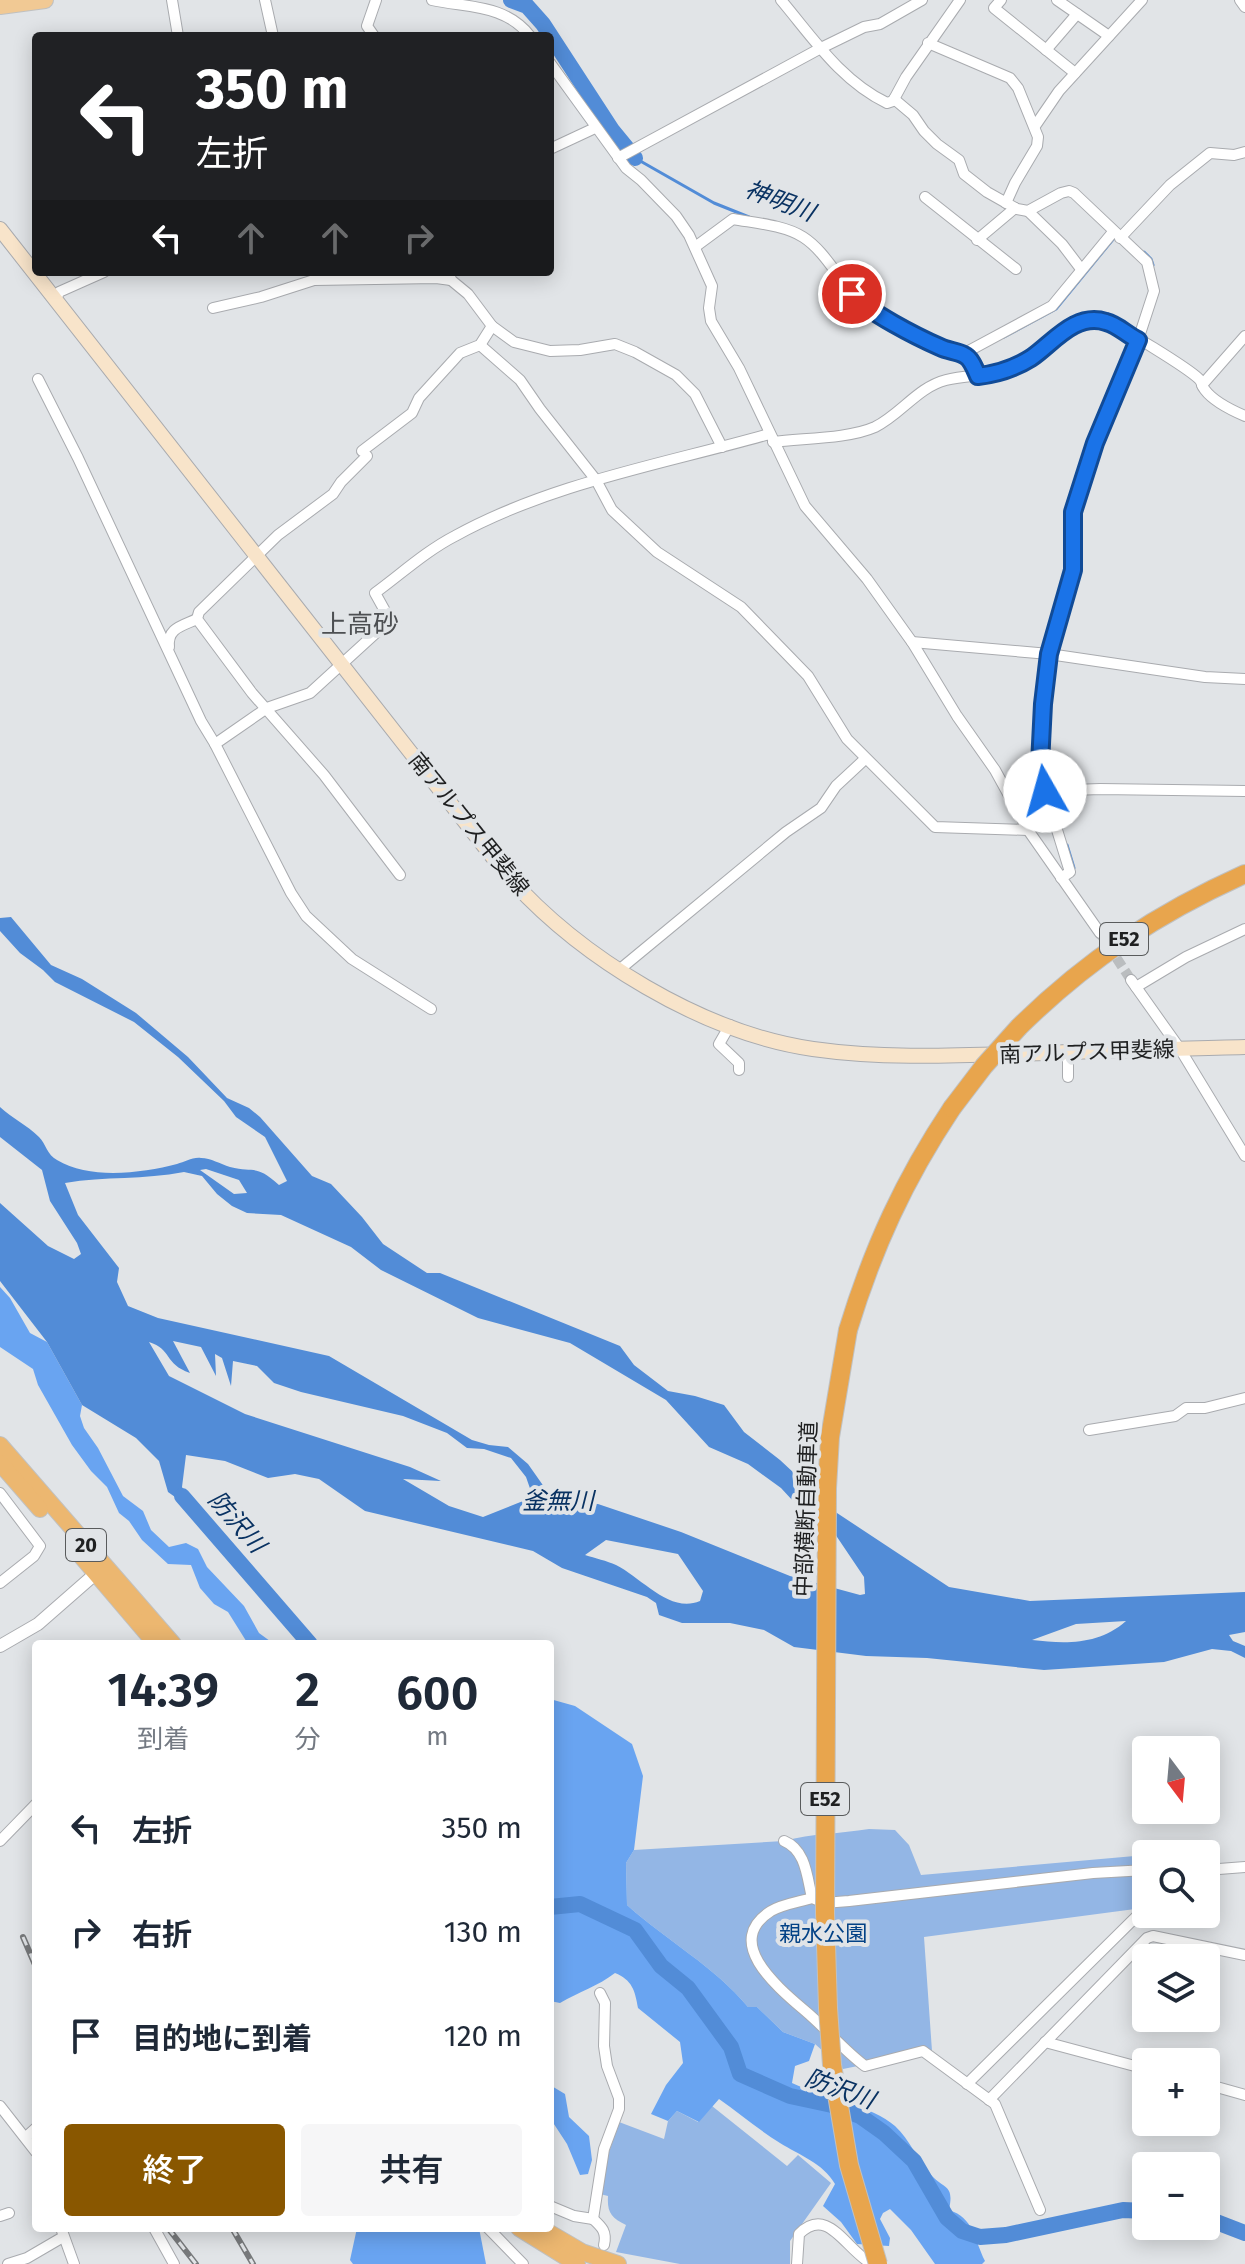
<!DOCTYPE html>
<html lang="ja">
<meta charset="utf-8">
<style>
body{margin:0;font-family:"Fira Sans","Noto Sans JP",sans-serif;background:#f6f6f7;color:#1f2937;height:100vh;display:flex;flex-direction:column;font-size:30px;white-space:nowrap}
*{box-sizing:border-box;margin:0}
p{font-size:26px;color:#747a83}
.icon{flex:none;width:44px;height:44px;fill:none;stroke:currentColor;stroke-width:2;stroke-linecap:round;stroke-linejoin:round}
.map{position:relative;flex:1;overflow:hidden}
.sheet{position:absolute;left:32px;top:1640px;width:522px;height:592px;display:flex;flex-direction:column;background:#fff;border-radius:8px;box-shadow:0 4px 20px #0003}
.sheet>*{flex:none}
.banner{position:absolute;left:32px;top:32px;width:522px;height:244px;border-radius:8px;box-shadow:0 4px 20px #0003;background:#202124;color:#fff;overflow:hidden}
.needle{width:52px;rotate:164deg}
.tools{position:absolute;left:1132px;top:1736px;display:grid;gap:16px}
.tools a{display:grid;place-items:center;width:88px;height:88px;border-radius:8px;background:#fff;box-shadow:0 4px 20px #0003;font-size:40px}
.pin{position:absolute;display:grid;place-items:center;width:68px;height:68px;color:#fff;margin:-34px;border:4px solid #fff;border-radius:50%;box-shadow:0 2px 8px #0007}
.me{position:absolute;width:88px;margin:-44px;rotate:353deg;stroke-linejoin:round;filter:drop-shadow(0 0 6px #0008)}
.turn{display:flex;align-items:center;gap:28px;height:168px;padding:0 32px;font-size:36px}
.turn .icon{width:104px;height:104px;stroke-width:2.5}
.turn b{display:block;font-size:56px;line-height:68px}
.lanes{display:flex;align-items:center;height:76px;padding:0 32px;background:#0003;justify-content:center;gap:40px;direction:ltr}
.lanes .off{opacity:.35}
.eta{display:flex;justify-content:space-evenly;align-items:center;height:136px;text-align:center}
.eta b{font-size:48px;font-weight:600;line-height:56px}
.button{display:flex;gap:16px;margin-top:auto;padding:16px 32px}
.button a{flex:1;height:92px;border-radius:8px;background:#895700;color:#fff;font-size:32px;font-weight:600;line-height:92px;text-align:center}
.button a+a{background:#f6f6f7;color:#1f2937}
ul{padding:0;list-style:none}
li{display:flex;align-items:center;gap:24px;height:104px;padding:0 32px}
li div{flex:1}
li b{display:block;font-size:30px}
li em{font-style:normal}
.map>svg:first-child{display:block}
.green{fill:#93b6e5}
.forest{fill:#69a4f1}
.water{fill:#528cd7;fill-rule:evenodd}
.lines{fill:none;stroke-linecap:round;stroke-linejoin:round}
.stream{stroke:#528cd7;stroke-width:3}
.river{stroke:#528cd7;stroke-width:16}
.minor-tunnel{stroke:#babdbf;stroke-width:10;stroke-dasharray:10 5;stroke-linecap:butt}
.minor-casing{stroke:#a9abaf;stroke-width:12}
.tertiary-casing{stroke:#a9abaf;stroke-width:14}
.secondary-casing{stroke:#a9abaf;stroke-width:16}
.primary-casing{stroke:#c0c1c1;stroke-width:18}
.trunk-casing{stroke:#c0c1c1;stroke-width:18}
.motorway-casing{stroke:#c0c1c1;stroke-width:20}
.minor{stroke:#fff;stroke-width:10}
.tertiary{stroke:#fff;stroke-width:12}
.secondary{stroke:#f8e4ca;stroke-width:14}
.primary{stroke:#f1c994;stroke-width:16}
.trunk{stroke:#ecb770;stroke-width:16}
.motorway{stroke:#e8a54d;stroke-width:18}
.rail-casing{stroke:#787a7c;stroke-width:6}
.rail{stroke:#e1e4e7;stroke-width:3;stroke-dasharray:9;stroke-linecap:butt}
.motorway-bridge-casing{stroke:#c0c1c1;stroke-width:20;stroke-linecap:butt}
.motorway-bridge{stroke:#e8a54d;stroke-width:18}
.route-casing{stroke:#114b97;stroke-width:20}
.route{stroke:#1a73e8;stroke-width:14}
.labels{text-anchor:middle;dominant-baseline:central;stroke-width:8;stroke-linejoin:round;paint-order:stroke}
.shield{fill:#e1e4e7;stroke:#595b5c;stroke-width:2}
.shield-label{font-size:20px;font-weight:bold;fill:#1f2021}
.street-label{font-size:22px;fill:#1f2021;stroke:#e1e4e7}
.park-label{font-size:22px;fill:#034286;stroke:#e1e4e7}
.water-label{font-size:24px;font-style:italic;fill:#093262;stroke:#e1e4e7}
.quarter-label{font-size:26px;fill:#4d4f52;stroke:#e1e4e7}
</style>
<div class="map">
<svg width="1245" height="2264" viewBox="0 0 1245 2264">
<rect width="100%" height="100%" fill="#e1e4e7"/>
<g class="green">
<path d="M869,1829L895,1830L909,1845L921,1875L1146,1855V1899L1135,1909L924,1937L932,2051L843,2069L815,2044L783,2032L757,2007H748C714,1966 667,1941 627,1905L626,1863L634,1850L784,1841C812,1833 840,1834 869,1829Z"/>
<path d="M712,2106L787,2166L798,2155L831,2183L790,2241V2264H680L616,2252L626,2225C611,2218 607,2212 608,2196L600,2194L607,2158L619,2122L664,2139L668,2121L677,2111L698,2122Z"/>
</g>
<g class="forest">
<polygon points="0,1287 10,1298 30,1333 47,1342 82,1405 80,1416 84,1428 98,1448 123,1496 143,1511 151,1530 169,1547 186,1543 198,1549 207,1567 244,1606 259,1633 274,1644 248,1644 228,1612 214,1604 200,1588 191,1565 168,1564 142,1540 129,1521 119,1513 107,1487 91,1471 72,1445 38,1385 33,1369 0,1347"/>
<path d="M550,1699L575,1706L632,1744L643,1776L634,1850L626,1863L627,1905C667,1941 714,1966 748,2007H757L783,2032L815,2044L809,2061L795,2066L792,2083C821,2097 873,2106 895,2126C910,2140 918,2161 932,2176C946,2190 954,2185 949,2210C974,2218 974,2239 985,2261L982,2264H935L911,2230L890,2209L883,2213L880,2219L890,2238L889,2246L857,2244L841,2222L823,2206L835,2184C823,2163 799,2155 780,2143C759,2130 739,2113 719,2099L699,2122L677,2111L668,2121L651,2114L666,2085L683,2063L680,2042L638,2008C635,1990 632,1980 615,1973C598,1986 579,1992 560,2003L550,2001Z"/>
<polygon points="550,2085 565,2094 569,2117 589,2136 592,2160 588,2174 580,2175 567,2144 550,2118"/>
<polygon points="357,2228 479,2228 486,2264 353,2264 350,2260"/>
</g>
<path class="water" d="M11,917L51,965L82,979L136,1013L188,1057L227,1098L249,1108L260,1117L312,1176L331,1184L362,1217L383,1244L427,1273H440L620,1346L634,1365L668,1391L695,1396L724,1405L744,1432L780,1460L837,1513L949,1587L1030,1601L1245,1592V1632L1229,1635L1233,1641L1245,1646V1658L1231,1651L1212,1649L1164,1662L1044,1670L927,1658L866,1656L794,1647L764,1630L730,1623H682L659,1615L656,1603L647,1597L562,1568L533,1551L365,1511L319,1479L295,1474L268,1478L225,1461L186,1455L182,1487L196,1512L168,1492L159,1461L136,1438L82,1405L47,1342L0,1281V1203L48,1246L74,1259L81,1254L77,1243L50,1201L42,1170L0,1137V1107C12,1118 27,1125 39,1137C46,1144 47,1155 57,1160C90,1180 142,1173 177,1164C185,1162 192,1157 201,1158C211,1158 220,1164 230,1167C255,1173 256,1164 279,1185L287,1181L265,1137L236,1117L224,1101L178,1057L134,1022L55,982L43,970L20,953L0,931V918ZM206,1169L239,1180L247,1193L234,1194L200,1170ZM184,1172L202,1176L217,1194L232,1206L247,1213L281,1215L351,1247L381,1270L478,1318L570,1343L666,1400L709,1447L748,1464L781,1488L793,1501L833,1531L864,1577L865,1594L860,1595L790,1576L681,1532L598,1504L569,1503L547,1491L528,1464L508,1447L489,1445L472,1440L329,1356L158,1318L128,1306L117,1282L119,1268L78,1215L65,1183C105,1176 144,1180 184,1172ZM173,1341L201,1347L216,1376L215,1354L222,1358L231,1386L233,1361L257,1366L274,1383L301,1392L403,1416L447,1433L467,1448L484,1449L511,1458L526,1477L533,1497L483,1517L449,1506L403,1479L441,1481L410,1467L245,1414L169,1376L149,1342C172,1349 164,1364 190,1373ZM606,1540L678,1554L703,1591L700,1601C670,1614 642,1578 616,1565C607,1561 595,1558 585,1555ZM1126,1621C1099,1645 1066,1644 1032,1640L1076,1624Z"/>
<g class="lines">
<g class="stream">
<polyline points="635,158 714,203 749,217"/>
<polyline points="1144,252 1151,259 1153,265"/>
<polyline points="841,271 862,296"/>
<polyline points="871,303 930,337"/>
<polyline points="1004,337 1056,309 1115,237"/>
<polyline points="945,343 964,348"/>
<polyline points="1067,845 1074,868"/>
</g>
<g class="river">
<polyline points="511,0 527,6 543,24 612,130 635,158"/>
<polyline points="182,1496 310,1644"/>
<polyline points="550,1907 580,1904 635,1930 661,1966 688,1988 731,2047 740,2074 790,2096 832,2105 860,2116 884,2133 914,2161 947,2218 962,2231 980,2237 1006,2235 1123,2210 1146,2211"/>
<polyline points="1206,2218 1245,2233"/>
</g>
<polyline class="minor-tunnel" points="1100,933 1131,980"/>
<g class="minor-casing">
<g id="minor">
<polyline points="172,0 178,36"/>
<polyline points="265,0 273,36"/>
<path d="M432,0C468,8 505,4 530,36"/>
<path d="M781,0C813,38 841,81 887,103L893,101L906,77L960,0"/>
<polyline points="1001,0 994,8 1075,73"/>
<polyline points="1057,0 1109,36"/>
<polyline points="1240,0 1245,7"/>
<polyline points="374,36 367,26 376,0"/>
<polyline points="928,43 1010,78 1018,88 1038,137 1037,146 1015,183 1006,203"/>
<polyline points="1046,50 1077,14"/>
<polyline points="550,63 626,168 641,180 676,216 689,235 712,286 709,308 711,321 739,368 805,506 867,579 912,642 957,716 995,770 1028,830 1100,933"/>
<polyline points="894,99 913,115 924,131 937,144 959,160 964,174 987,192 1017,209 1028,211 1061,193 1069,191 1074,193 1147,262 1154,291 1138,340 1095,443 1073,512 1073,570 1049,654 1043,704 1040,764 1045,791 1070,872 1061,878"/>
<polyline points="1035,126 1059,91 1142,0"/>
<polyline points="550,149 595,128"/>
<polyline points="618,158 821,48 864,27 880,24 922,0"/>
<polyline points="925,197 1016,269"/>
<polyline points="1028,211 1062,244 1081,269"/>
<polyline points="1120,238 1170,185 1210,153 1234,155 1245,152"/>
<polyline points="977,240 1015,208"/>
<path d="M695,247L733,219C755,223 784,225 803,237C825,251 838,279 856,297C873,315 939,350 963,354L1052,306L1113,232"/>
<polyline points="56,300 59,292 104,272"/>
<polyline points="213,308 261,297 314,280 436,278 451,280"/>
<polyline points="492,326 514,342 550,351 580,350 615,344 635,352 676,375 695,394 722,447"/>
<polyline points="480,345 520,380 540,409 596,480 612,510 657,552 741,607 808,676 847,739 935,827 1028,830"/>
<polyline points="963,354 978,376"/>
<polyline points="38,379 78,458 201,721 215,744 291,893 306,916 352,959 431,1009"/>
<polyline points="1202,385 1245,336"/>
<path d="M773,442C803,438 848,439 875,427C900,415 918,387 946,380C970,374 994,377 1017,366C1044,352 1071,311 1106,322C1119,325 1189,369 1199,379C1204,385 1200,384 1205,390C1214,402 1231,410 1245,416"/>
<polyline points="362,451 412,413 419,398 460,353 480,345 492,326 468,294 451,280 449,272"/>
<polyline points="367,456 341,482 333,494 278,535 199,612 197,619 252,693 324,775 400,875"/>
<polyline points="912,642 1049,654 1205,677 1245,679"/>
<path d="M169,647C167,628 182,626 197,619"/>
<path d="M215,744L267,708L310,693L390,620L375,593C401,574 426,551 455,536C551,483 664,464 769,434"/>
<polyline points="1045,791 1100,789 1245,791"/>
<polyline points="619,970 786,832 821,808 836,786 865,759"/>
<polyline points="1131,980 1180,1049 1245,1156"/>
<polyline points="1136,987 1186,957 1245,929"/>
<polyline points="730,1025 719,1044 739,1063 739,1070"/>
<polyline points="1068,1052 1068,1077"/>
<polyline points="1089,1430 1175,1416 1186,1408 1205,1408 1245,1398"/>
<polyline points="0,1493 40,1546 34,1556 0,1583"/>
<polyline points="0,1841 36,1804"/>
<path d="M784,1841C806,1850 807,1877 812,1898"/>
<polyline points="1206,1870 1245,1867"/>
<polyline points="1045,2042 1146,2069"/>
<polyline points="967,2084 1146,1907"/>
<polyline points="1206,2084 1245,2095"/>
<polyline points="989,2100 1147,1938 1153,1936 1245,1955"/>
<polyline points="0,2106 36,2152"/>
<polyline points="26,2137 36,2128"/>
<polyline points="550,2206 574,2216 593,2219 604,2149 619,2109 619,2098 607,2066 604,2046 605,2003 600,1993"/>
<path d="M1040,2210L995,2104L923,2051L865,2066C845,2051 829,2032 811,2016C785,1993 719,1944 771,1911C783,1904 799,1902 812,1898L824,1903L849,1901L1093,1873L1146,1870"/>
<polyline points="0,2216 9,2213"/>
<path d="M593,2219C602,2227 607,2232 604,2245"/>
<polyline points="61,2228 74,2264"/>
<polyline points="154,2228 174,2264"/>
<polyline points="488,2228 523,2264"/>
<polyline points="8,2264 27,2258 63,2237"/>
<path d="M797,2264L799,2234C828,2205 845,2249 872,2264"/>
</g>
</g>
<g class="tertiary-casing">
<polyline id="tertiary" points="0,1646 38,1624 102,1568"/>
</g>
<g class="secondary-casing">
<path id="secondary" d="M0,229L506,874C580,958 703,1033 813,1049C890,1060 967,1055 1044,1053C1111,1050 1178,1049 1245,1047"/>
</g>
<g class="primary-casing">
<polyline id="primary" points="0,6 45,0"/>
</g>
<g class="trunk-casing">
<g id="trunk">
<polyline points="0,1445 173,1644"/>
<polyline points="0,1463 40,1509"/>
<polyline points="82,1557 156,1644"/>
<polyline points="519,2228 577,2264"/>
<polyline points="541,2228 582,2252 618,2264"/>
</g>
</g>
<g class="motorway-casing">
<g id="motorway">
<path d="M1019,1027C1087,960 1158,913 1245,874"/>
<path d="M848,1330C873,1248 904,1180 952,1108"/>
</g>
</g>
<use href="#minor" class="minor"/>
<use href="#tertiary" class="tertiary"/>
<use href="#secondary" class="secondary"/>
<use href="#primary" class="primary"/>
<use href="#trunk" class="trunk"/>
<use href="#motorway" class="motorway"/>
<g class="rail-casing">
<g id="rail">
<polyline points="23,1937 36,1967"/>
<polyline points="168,2228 196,2264"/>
<polyline points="232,2228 253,2264"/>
</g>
</g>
<use href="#rail" class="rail"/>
<g class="motorway-bridge-casing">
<g id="motorway-bridge">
<polyline points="952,1108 984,1066 1019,1027"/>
<polyline points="848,1330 830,1437 827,1488 825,1913 828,2008 832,2065 849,2165 878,2264"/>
</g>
</g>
<use href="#motorway-bridge" class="motorway-bridge"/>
</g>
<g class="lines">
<g class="route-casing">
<path id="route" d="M852,294C868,312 917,337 940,347C948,351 957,351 964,355C971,358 975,369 978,376C997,374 1015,368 1031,358C1053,343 1075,312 1106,322C1118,325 1127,335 1138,340L1095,443L1073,512V570L1049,654L1043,704L1040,764L1045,791"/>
</g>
<use href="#route" class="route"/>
</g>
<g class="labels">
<g class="shield">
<rect x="1100" y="923" width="48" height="32" rx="6"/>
<rect x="66" y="1529" width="40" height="32" rx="6"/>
<rect x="801" y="1783" width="48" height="32" rx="6"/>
</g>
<g class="shield-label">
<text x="1124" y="939">E52</text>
<text x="86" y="1545">20</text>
<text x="825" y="1799">E52</text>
</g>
<g class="street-label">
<text transform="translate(469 824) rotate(51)">南アルプス甲斐線</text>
<text transform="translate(1087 1052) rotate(-2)">南アルプス甲斐線</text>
<text transform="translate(806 1509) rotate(-88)">中部横断自動車道</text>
</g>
<g class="park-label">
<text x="823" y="1933">親水公園</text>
</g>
<g class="water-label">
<text transform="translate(780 201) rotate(21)">神明川</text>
<text x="558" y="1501">釜無川</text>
<text transform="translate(237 1522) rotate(49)">防沢川</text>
<text transform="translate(840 2089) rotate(20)">防沢川</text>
</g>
<g class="quarter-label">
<text x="360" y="624">上高砂</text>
</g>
</g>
</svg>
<div class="tools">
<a><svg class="needle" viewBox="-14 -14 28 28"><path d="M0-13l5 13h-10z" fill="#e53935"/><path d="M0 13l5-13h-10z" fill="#747a83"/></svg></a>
<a><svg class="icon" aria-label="search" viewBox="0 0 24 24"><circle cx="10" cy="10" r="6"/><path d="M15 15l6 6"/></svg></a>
<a><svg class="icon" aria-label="layers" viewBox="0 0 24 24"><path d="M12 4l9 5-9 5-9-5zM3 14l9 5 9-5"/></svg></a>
<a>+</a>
<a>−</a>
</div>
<div class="pin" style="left:852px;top:294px;background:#d93025"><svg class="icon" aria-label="arrive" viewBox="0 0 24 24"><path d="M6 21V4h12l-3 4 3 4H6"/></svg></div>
<svg class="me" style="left:1045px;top:791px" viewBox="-20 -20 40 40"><circle r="19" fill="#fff"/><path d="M0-13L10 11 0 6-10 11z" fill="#1a73e8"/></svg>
<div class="banner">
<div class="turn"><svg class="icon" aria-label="left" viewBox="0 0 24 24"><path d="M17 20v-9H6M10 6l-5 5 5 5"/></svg><div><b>350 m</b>左折</div></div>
<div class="lanes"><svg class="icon" aria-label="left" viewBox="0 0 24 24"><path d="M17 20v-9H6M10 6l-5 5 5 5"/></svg><svg class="icon off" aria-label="ahead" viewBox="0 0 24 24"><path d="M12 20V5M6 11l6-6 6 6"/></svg><svg class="icon off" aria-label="ahead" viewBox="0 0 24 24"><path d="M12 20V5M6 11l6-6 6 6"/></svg><svg class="icon off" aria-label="right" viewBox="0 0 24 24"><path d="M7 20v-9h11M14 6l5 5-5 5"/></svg></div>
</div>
<section class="sheet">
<div class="eta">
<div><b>14:39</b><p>到着</p></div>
<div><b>2</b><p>分</p></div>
<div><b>600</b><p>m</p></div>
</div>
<ul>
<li><svg class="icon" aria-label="left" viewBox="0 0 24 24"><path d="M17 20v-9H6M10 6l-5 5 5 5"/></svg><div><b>左折</b></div><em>350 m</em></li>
<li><svg class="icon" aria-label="right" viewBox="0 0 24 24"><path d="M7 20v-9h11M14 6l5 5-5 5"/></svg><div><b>右折</b></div><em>130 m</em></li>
<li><svg class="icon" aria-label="arrive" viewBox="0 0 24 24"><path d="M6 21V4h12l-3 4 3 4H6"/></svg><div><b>目的地に到着</b></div><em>120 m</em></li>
</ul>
<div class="button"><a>終了</a><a>共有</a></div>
</section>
</div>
